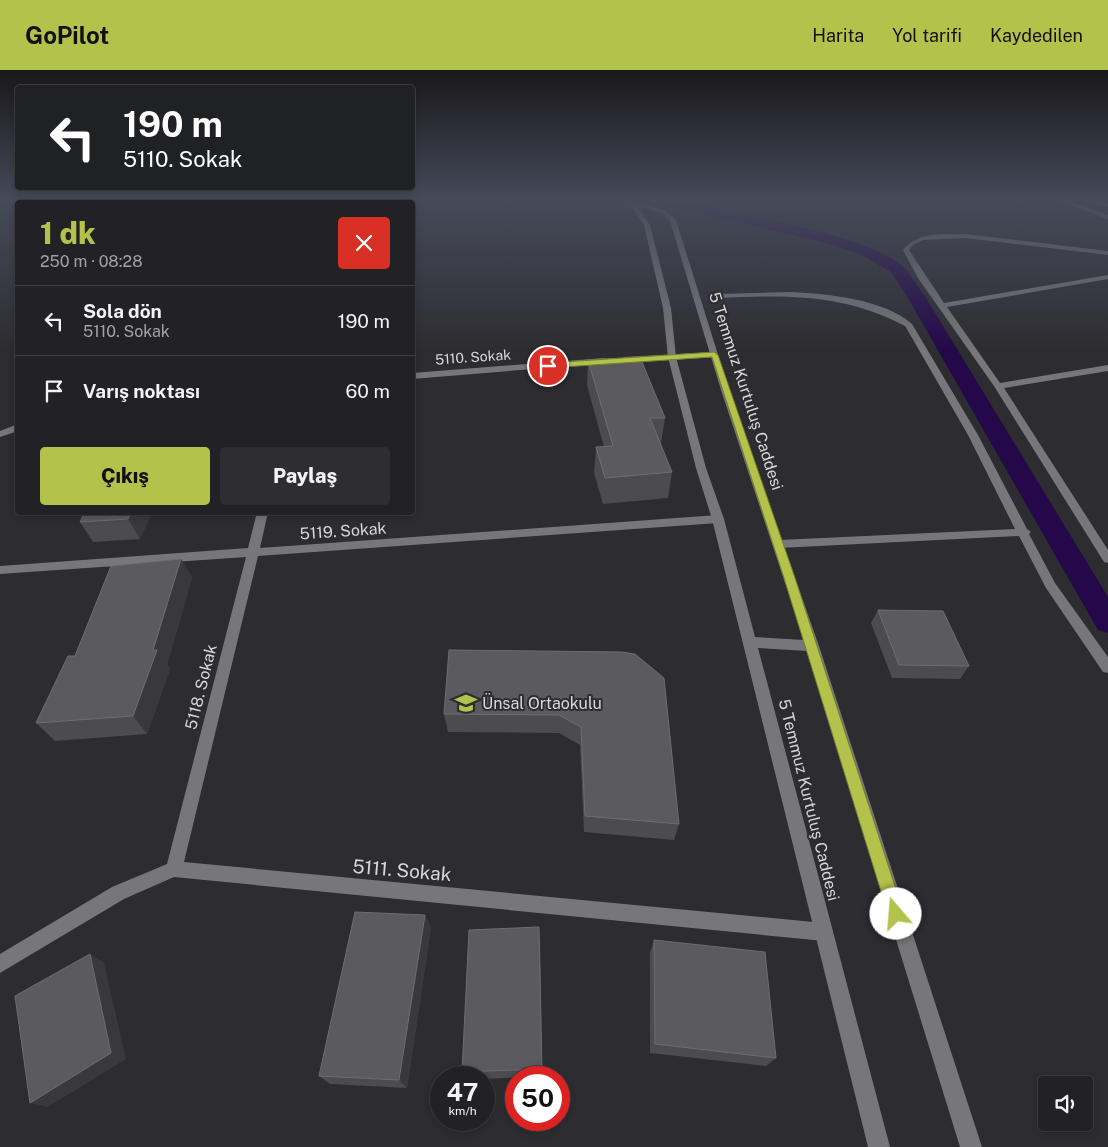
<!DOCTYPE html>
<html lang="tr">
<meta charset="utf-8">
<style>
body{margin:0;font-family:"Public Sans",sans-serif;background:#2e2e32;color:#f1f3f6;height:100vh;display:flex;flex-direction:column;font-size:19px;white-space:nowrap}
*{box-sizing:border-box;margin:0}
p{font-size:16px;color:#a2a3a7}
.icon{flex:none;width:28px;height:28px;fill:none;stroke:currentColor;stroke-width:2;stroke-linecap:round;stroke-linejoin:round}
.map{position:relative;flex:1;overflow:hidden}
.panel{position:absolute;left:15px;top:130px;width:400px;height:315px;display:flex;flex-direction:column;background:#222125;border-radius:5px;box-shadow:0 2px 8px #0003,0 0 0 1px #3f3e42}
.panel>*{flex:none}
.guide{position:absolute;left:15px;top:15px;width:400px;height:105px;border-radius:5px;box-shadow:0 2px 8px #0003,0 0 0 1px #3f3e42;background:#202124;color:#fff;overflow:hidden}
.tools{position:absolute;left:1038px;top:1006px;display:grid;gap:10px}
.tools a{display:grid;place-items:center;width:55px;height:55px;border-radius:5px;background:#222125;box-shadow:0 2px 8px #0003,0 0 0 1px #3f3e42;font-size:25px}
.speed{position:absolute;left:430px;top:996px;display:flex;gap:10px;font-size:25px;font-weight:700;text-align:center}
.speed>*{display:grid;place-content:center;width:65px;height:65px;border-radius:50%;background:#222125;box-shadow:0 2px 8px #0003,0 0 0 1px #3f3e42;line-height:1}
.speed small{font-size:12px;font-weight:400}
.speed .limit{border:8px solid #d22;background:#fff;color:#111}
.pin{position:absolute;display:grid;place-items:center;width:42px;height:42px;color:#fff;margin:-21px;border:2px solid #fff;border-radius:50%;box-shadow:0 1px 5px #0007}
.me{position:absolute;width:55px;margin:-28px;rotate:342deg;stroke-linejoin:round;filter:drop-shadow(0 0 4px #0008)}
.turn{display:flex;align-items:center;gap:18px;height:105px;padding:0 25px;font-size:22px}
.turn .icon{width:65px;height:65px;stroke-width:2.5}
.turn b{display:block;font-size:35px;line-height:42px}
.round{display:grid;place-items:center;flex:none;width:52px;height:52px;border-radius:5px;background:#2e2e32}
.overview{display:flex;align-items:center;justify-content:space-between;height:85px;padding:0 25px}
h1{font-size:30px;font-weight:800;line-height:38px;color:#b3c24b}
.action{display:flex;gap:10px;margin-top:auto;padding:10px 25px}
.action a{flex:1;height:58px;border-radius:5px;background:#b3c24b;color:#111;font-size:20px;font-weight:800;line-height:58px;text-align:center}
.action a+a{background:#2e2e32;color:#f1f3f6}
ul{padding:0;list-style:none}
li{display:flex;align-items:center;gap:15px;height:70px;padding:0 25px;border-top:1px solid #3f3e42}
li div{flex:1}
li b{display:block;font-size:19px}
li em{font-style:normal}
header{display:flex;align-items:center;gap:30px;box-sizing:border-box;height:70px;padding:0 25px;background:#b3c24b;color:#111}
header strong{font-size:24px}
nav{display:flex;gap:28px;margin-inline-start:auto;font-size:18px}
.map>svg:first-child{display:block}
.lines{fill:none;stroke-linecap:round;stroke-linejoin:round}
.canal{fill:#24084a;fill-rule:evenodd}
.service{fill:#77767b;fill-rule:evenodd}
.minor{fill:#77767b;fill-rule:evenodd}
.secondary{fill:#77767b;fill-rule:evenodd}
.wall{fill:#4c4b4e}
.shaded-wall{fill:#39383c}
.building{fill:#5b5a5e;stroke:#6e6d71}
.route{fill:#b3c24b;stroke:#747e31}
.labels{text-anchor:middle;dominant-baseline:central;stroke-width:4;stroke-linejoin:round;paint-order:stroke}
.far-street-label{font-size:14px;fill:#d8d7da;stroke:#2d2c31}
.street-label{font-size:16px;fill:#d8d7da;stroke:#2d2c31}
.poi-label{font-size:16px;fill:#d8d7da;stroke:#2d2c31;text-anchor:start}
.near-street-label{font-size:19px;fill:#d8d7da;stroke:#2d2c31}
</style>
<header>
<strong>GoPilot</strong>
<nav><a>Harita</a><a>Yol tarifi</a><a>Kaydedilen</a></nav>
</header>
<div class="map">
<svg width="1108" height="1077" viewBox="0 0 1108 1077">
<rect width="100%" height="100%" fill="#2d2c31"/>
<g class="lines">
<path class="canal" d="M654,131H681C727,142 875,166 903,197C912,206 919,218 926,228L1108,527V563L1098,560L908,228L891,202L860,184L827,173L661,135Z"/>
<path class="service" d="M792,222C828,224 884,229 912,254L905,256C842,223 787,225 718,228L714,226L718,224Z"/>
<g class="minor">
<polygon points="1059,131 1069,131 1108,145 1108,149"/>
<polygon points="1092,131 1108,133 1108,137 1093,132"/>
<path d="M965,164L1108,181V185L965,168L923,170L914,174L909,180L944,233L1108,205V209L947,237L1000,313L1108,295V301L1004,318L1108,480V493L1104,492L994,316L918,208L903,180C918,161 943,165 965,164Z"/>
<polygon points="905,252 912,254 978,365 1027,459 1031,462 1029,464 1055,513 1108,587 1108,603 1103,602 1046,518 1019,466 779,478 773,474 779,470 1015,459 968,365 904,254"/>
<polygon points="714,282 718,285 717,287 624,293 620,290 624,287"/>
<polygon points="604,288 607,289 607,293 412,309 412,303"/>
<polygon points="18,354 18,361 0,367 0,361"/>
<polygon points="257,442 268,442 260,478 718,445 724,449 718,453 258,486 184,792 824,853 830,856 833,862 830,868 824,871 174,807 124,829 0,903 0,884 112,817 167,794 246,487 0,504 0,496 248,478"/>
</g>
<path class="secondary" d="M633,131L666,141L676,150L729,320L819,576L982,1077H960L807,581L758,578L890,1077H868L712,449L696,398L668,287L663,238L644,155L629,133ZM637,136L662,143L670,151L721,320L804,570L755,567L724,449L706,398L676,287L671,238L650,155Z"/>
</g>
<g class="wall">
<polygon points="588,290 665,348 661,373 660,373 672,402 668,428 603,434 594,403 596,377 604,377 587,315"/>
<polygon points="85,442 152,442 140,469 93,472 80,452"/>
<polygon points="181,489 192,508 167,595 170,599 147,664 55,671 36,653 75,586"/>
<polygon points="878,540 969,596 960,609 892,608 871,553"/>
<polygon points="622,582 679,754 674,770 584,762 580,675 559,663 448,662 444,644"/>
<polygon points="425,845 431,858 407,1018 330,1014 319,1006"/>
<polygon points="540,870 542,1006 484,1009 484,1008 466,1008 462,1002"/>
<polygon points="654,870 776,988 766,996 650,983 650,883"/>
</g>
<g class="shaded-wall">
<polygon points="131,442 152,442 140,469 128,449"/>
<polygon points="181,489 192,508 167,595 170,599 147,664 133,646"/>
<polygon points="425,845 431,858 407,1018 399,1010"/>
<polygon points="90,884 104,893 126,989 48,1037 30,1033"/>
</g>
<g class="building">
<polygon points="640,287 665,348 650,348 672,402 605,408 596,377 613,376 588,290"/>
<polygon points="85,442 131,442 128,449 80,452"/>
<polygon points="181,489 153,580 157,580 133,646 36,653 68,586 75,586 111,496"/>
<polygon points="878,540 943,541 969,596 899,595"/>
<polygon points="449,580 622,582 635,584 664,608 679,754 585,746 581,657 559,645 444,644"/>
<polygon points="355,842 425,845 399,1010 319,1006"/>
<polygon points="539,857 542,999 462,1002 469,860"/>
<polygon points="654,870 765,882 776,988 655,974"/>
<polygon points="90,884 111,983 30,1033 15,926"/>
</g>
<linearGradient id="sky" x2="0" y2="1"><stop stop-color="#19181b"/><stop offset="0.46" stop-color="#464b5a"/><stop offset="1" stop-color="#464b5a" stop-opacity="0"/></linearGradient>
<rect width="1108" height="282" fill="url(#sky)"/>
<polygon class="route" points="714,282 718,285 795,508 904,844 902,850 896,852 891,850 888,844 784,508 712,287 548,298 544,296 548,293"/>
<defs>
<g id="school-bare" transform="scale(1.725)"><path d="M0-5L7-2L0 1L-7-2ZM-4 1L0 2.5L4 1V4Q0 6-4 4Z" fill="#b3c24b" stroke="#2d2c31" stroke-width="2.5" paint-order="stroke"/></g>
</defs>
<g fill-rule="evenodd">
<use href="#school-bare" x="466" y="633"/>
</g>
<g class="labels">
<g class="far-street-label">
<text transform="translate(473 287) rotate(-4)">5110. Sokak</text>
</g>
<g class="street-label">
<text transform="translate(746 321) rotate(72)">5 Temmuz Kurtuluş Caddesi</text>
<text transform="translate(343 461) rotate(-4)">5119. Sokak</text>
<text transform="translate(201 617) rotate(-76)">5118. Sokak</text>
<text transform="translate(809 730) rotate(76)">5 Temmuz Kurtuluş Caddesi</text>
</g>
<g class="poi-label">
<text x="482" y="633">Ünsal Ortaokulu</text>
</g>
<g class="near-street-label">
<text transform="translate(402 800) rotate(5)">5111. Sokak</text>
</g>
</g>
</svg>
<div class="tools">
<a><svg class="icon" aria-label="sound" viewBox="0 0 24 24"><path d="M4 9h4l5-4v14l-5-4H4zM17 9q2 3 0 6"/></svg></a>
</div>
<div class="speed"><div>47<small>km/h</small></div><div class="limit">50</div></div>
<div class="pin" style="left:548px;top:296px;background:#d93025"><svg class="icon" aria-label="arrive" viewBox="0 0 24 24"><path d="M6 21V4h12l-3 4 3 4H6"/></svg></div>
<svg class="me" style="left:896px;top:844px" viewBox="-20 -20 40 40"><circle r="19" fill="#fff"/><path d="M0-13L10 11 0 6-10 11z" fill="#b3c24b"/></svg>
<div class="guide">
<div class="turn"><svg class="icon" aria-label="left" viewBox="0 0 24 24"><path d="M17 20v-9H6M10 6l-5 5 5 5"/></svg><div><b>190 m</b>5110. Sokak</div></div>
</div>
<section class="panel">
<div class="overview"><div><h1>1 dk</h1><p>250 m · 08:28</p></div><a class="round" style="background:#d93025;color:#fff"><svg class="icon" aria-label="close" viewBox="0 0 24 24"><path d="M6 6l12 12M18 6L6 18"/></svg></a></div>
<ul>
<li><svg class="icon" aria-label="left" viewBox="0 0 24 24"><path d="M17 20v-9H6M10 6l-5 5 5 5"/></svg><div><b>Sola dön</b><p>5110. Sokak</p></div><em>190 m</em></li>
<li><svg class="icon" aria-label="arrive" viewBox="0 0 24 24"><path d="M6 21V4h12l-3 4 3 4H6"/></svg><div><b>Varış noktası</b></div><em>60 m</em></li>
</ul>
<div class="action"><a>Çıkış</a><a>Paylaş</a></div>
</section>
</div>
